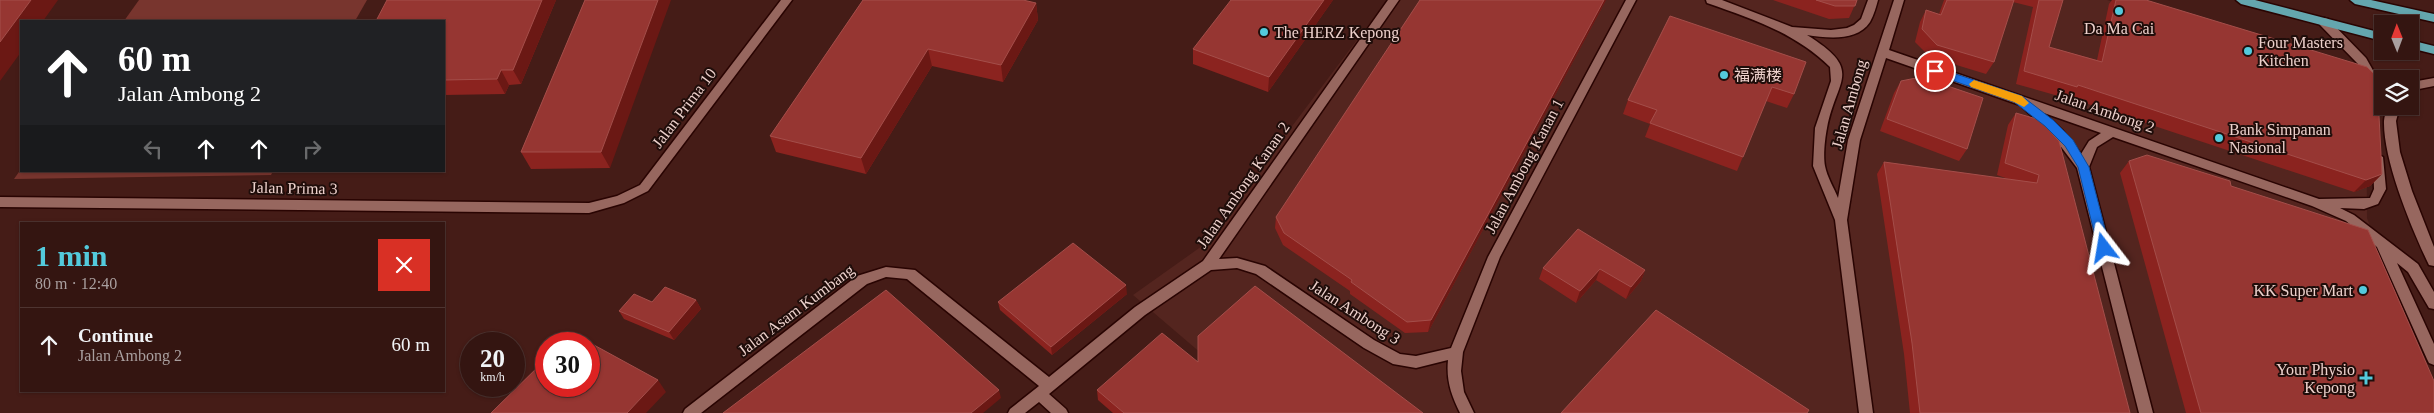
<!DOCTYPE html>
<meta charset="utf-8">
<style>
body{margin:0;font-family:"Times New Roman","Noto Sans SC",serif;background:#3c1e1a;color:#f1f3f6;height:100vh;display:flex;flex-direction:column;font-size:19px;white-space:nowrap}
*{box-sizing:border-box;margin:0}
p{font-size:16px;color:#a99f9f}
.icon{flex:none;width:28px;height:28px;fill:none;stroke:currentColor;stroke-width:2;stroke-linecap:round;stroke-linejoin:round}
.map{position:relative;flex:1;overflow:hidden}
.details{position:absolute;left:20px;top:222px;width:425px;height:170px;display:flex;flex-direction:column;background:#341511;border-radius:0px;box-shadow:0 1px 4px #0004,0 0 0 1px #4e3431}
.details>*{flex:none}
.banner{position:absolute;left:20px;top:20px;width:425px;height:152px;border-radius:0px;box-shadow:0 1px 4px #0004,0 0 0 1px #4e3431;background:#202124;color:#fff;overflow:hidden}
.needle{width:32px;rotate:359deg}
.controls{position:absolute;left:2374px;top:15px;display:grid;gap:10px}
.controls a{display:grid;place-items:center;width:45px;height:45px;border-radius:0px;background:#341511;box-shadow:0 1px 4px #0004,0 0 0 1px #4e3431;font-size:25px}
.speed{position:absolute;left:460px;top:332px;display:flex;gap:10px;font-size:25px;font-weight:700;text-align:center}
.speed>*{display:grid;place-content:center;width:65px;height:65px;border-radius:50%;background:#341511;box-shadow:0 1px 4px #0004,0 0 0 1px #4e3431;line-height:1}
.speed small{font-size:12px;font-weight:400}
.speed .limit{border:8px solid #d22;background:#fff;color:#111}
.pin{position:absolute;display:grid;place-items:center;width:42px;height:42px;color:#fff;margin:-21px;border:2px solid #fff;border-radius:50%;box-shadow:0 1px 5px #0007}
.me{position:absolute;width:55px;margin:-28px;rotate:346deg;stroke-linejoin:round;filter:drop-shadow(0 0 4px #0008)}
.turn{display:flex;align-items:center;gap:18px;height:105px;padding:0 15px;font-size:22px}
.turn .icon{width:65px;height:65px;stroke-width:2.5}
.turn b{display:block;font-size:35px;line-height:42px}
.lanes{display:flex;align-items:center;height:48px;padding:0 15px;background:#0003;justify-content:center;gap:25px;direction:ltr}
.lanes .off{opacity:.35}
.round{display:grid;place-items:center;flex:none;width:52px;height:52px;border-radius:0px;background:#3c1e1a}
.summary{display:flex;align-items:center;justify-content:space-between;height:85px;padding:0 15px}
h1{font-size:30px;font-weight:700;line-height:38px;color:#53cadc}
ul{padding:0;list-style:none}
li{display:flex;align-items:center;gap:15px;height:75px;padding:0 15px;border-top:1px solid #4e3431}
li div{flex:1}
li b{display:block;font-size:19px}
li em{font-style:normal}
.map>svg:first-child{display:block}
.built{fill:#54251f}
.green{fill:#78352e}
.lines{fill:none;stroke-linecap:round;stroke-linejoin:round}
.minor-casing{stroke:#290402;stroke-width:3}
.major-casing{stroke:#290402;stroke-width:3}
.minor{fill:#97675f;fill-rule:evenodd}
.major{fill:#64a6ae;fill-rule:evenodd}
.wall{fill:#8b231f}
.shaded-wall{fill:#6b1814}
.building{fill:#963632;stroke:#a44e4a}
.route{fill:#1a73e8;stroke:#114b97}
.slow{fill:#f59e0b}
.poi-dot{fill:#53cadc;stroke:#1f0d0a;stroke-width:2}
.labels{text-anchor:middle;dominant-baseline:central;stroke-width:4;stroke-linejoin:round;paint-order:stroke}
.poi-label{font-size:16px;fill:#edd1cc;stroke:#1f0d0a;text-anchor:start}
.street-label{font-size:16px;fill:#edd1cc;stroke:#1f0d0a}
</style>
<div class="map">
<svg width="2434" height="413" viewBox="0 0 2434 413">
<rect width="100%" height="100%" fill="#451c17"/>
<polygon class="built" points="1387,0 2107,0 2366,81 2367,218 2434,400 2434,413 1271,413 1133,295 1202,246"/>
<g class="green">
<polygon points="139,0 367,0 355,21 124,21"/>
<polygon points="21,169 21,171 273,171 271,175 14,179"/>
</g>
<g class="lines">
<g class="minor-casing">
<g id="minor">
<polygon points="781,0 792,0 648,191 624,203 589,213 0,207 0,197 589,203 617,196 640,185"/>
<path d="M1388,0H1399L1219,259L1237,258L1265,266L1374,340L1400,354L1416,356L1451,348L1488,257L1626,0H1636L1500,257L1463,352L1461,371L1464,392L1474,413H1460C1451,395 1446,380 1448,360L1416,368L1393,364L1364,348L1256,274L1237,268L1211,270L1145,315L1049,394L1066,409L1068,413H1051L1039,402L1025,413H1008L1010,409L1039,386L907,279L886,277L867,284L701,413H683L685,409L857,276L886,267L915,270L1049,377L1135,307L1203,261Z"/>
<path d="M1706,0H1722L1792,27L1831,30L1847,28L1854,25L1861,19L1868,0H1878C1876,7 1874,15 1870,22C1857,42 1827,38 1807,35C1865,71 1836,79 1827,128C1825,138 1823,156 1825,166C1827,177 1834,188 1838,198L1848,140L1894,0H1904L1889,50L2319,199L2370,198L2374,189L2373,160L2379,155L2383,157L2386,189L2378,204L2364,209L2340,208L2354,215L2418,264L2434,292V309L2429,308L2408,272L2397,263L2434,344V365L2429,363L2427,359L2377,247L2346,221L2312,206L2113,137L2097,147L2089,167L2153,413H2139L2077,168L2053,136L2020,105L1886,58L1860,140L1847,220L1873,413H1859L1835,220L1813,166L1815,128L1831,81L1830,67C1795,33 1753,19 1707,3ZM2044,113L2101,133L2089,141L2081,154L2062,130Z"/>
<polygon points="2324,18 2328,19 2366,58 2379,81 2377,84 2369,84 2358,64 2320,25 2318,22"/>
<polygon points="2434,78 2434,86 2419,89 2410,93 2410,83 2412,82"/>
<path d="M2388,106H2400L2396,121L2400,152L2412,191L2434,247V266L2429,265C2412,230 2383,160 2384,121C2384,116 2387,111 2388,106Z"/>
</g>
</g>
<g class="major-casing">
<g id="major">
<polygon points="2236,0 2255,0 2382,33 2382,41 2241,4"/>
<polygon points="2350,0 2371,0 2434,14 2434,22 2355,4"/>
<polygon points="2410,40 2434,46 2434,54 2410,48"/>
</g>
</g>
<use href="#minor" class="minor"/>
<use href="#major" class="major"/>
</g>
<g class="wall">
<polygon points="556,0 521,84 509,85 505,94 444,95 444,21"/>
<polygon points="585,0 610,168 531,169 521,152"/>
<polygon points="863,0 1036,3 1038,20 1003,82 932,66 866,174 776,152 770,136"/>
<polygon points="1333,0 1268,92 1193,64 1193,49"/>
<polygon points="1606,0 1428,332 1405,333 1350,294 1350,291 1283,245 1275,228 1276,217"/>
<polygon points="1773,0 1857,0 1849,18 1829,19"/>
<polygon points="1944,0 2063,0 2049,47 2097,60 2109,4 2112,0 2146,0 2382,174 2370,186 2354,192 2070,98 2069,99 2016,84 2033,7 2013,2 1994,62 1986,74 1930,57 1915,42 1920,22 1926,10 1939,14"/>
<polygon points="1670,16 1794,94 1787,108 1766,101 1737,171 1645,137 1650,124 1623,114 1628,100"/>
<polygon points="1901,81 1967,149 1959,161 1880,131 1894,93"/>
<polygon points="2016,113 2130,413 1910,413 1904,354 1877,174 1884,162 2011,180 1997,175 2008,125"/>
<polygon points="2129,161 2231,186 2434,413 2186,413 2120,173"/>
<polygon points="1543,268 1645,270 1641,281 1626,299 1596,280 1576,303 1539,279"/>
<polygon points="1127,294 1052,355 1000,310 998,302"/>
<polygon points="696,300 701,309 674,340 624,319 619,311 652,302"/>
<polygon points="1198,362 1423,413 1113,413 1098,400 1097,390"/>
</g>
<g class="shaded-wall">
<polygon points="31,0 58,0 43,21 21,21 21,52 0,81 0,42"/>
<polygon points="542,0 556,0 521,84 513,70"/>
<polygon points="658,0 671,0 610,168 601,152"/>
<polygon points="1324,0 1333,0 1268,92 1269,77"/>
<polygon points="1604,0 1606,0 1428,332 1431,320"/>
<polygon points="1036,3 1038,20 1003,82 1001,65"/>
<polygon points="928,49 932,66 866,174 861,158"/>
<polygon points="501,70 509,85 505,94 497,79"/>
<polygon points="2382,174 2370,186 2354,192 2366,180"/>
<polygon points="1600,269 1596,280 1576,303 1580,291"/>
<polygon points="1645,270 1641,281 1626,299 1631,287"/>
<polygon points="1126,285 1127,294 1052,355 1051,347"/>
<polygon points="696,300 701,309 674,340 669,332"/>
<polygon points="658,380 666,392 646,413 627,413"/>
<polygon points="999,390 1001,398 983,413 971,413"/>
</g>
<g class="building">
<polygon points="0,0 31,0 0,42"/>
<polygon points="387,0 542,0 513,70 501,70 497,79 444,80 444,21 376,21"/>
<polygon points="585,0 658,0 601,152 521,152"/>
<polygon points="863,0 1023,0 1036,3 1001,65 928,49 861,158 770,136"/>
<polygon points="1231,0 1324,0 1269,77 1193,49"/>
<polygon points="1420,0 1604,0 1431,320 1407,322 1351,282 1352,280 1284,233 1276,217"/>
<polygon points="1816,0 1857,0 1855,6 1835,6"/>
<polygon points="1947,0 2014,0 1994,62 1937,45 1922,29 1926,10 1941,15"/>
<polygon points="2039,0 2063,0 2049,47 2102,62 2116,0 2146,0 2367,67 2377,77 2382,174 2366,180 2078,85 2077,87 2024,71"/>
<polygon points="1670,16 1806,62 1794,94 1772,87 1743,157 1650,123 1657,110 1628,100"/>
<polygon points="1921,77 1983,98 1967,149 1887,119 1901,81"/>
<polygon points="2016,113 2040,120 2059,141 2130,413 1920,413 1912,343 1884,162 2037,183 2039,175 2005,163"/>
<polygon points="2147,155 2230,181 2231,186 2368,230 2434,381 2434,413 2201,413 2129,161"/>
<polygon points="1578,229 1645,270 1631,287 1600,269 1580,291 1543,268"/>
<polygon points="1073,243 1126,285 1051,347 998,302"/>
<polygon points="1255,286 1423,413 1124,413 1097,390 1162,333 1198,362 1198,336"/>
<polygon points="665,287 696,300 669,332 619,311 634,294 652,302"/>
<polygon points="886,290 999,390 971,413 723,413"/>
<polygon points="1656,310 1809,410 1807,413 1561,413"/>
<polygon points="572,333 658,380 627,413 491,413 546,359 546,386 589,386 589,344 561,344"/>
</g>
<polygon class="route" points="1935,67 2022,96 2053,120 2073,140 2089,167 2110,248 2108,251 2104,252 2098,248 2078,167 2065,146 2045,126 2014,102 1931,73 1931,68"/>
<polygon class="slow" points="1974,80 2022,96 2029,103 2024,107 2014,102 1971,87 1969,84"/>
<g class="poi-dot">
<circle cx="2119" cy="11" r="5"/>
<circle cx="1264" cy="32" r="5"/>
<circle cx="2248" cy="51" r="5"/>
<circle cx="1724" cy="75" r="5"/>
<circle cx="2219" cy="138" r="5"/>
<circle cx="2363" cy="290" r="5"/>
<path d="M2363.5 370.5h5v5h5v5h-5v5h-5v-5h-5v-5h5z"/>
</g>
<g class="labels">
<g class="poi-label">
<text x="2119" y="28" text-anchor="middle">Da Ma Cai</text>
<text x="1274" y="32">The HERZ Kepong</text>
<text x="2258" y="42">Four Masters<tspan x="2258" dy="18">Kitchen</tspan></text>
<text x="1734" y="75">福满楼</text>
<text x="2229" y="129">Bank Simpanan<tspan x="2229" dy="18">Nasional</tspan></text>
<text x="2353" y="290" text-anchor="end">KK Super Mart</text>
<text x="2355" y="369" text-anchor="end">Your Physio<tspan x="2355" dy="18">Kepong</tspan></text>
</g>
<g class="street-label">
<text transform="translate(1849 104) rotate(-74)">Jalan Ambong</text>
<text transform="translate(684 108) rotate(-53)">Jalan Prima 10</text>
<text transform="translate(2105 111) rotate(19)">Jalan Ambong 2</text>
<text transform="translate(1524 166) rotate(-62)">Jalan Ambong Kanan 1</text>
<text transform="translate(1243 185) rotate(-55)">Jalan Ambong Kanan 2</text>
<text transform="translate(294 188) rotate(1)">Jalan Prima 3</text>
<text transform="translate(796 310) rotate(-37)">Jalan Asam Kumbang</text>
<text transform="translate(1355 312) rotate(33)">Jalan Ambong 3</text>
</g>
</g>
</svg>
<div class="controls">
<a><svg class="needle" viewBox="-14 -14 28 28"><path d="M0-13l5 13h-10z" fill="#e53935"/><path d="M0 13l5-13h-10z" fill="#a99f9f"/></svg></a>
<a><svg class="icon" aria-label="layers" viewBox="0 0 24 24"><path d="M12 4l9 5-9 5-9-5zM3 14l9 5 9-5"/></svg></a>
</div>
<div class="speed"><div>20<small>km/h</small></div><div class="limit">30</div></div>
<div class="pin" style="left:1935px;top:71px;background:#d93025"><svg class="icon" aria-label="arrive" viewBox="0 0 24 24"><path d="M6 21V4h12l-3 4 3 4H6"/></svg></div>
<svg class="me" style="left:2104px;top:248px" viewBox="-20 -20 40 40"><path d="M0-17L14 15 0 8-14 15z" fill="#1a73e8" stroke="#fff" stroke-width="4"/></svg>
<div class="banner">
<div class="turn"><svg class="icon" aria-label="ahead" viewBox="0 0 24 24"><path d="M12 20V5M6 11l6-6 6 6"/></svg><div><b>60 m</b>Jalan Ambong 2</div></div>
<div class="lanes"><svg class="icon off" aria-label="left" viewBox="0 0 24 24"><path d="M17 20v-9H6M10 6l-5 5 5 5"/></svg><svg class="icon" aria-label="ahead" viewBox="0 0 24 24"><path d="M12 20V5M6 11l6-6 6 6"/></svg><svg class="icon" aria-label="ahead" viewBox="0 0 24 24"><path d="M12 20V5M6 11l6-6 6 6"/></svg><svg class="icon off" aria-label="right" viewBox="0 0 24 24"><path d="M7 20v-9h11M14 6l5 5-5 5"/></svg></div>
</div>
<section class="details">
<div class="summary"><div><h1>1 min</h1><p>80 m · 12:40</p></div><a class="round" style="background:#d93025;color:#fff"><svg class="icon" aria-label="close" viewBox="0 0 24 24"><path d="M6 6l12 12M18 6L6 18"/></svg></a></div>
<ul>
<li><svg class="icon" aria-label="ahead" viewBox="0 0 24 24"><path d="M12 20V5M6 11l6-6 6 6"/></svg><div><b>Continue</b><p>Jalan Ambong 2</p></div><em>60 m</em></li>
</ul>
</section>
</div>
